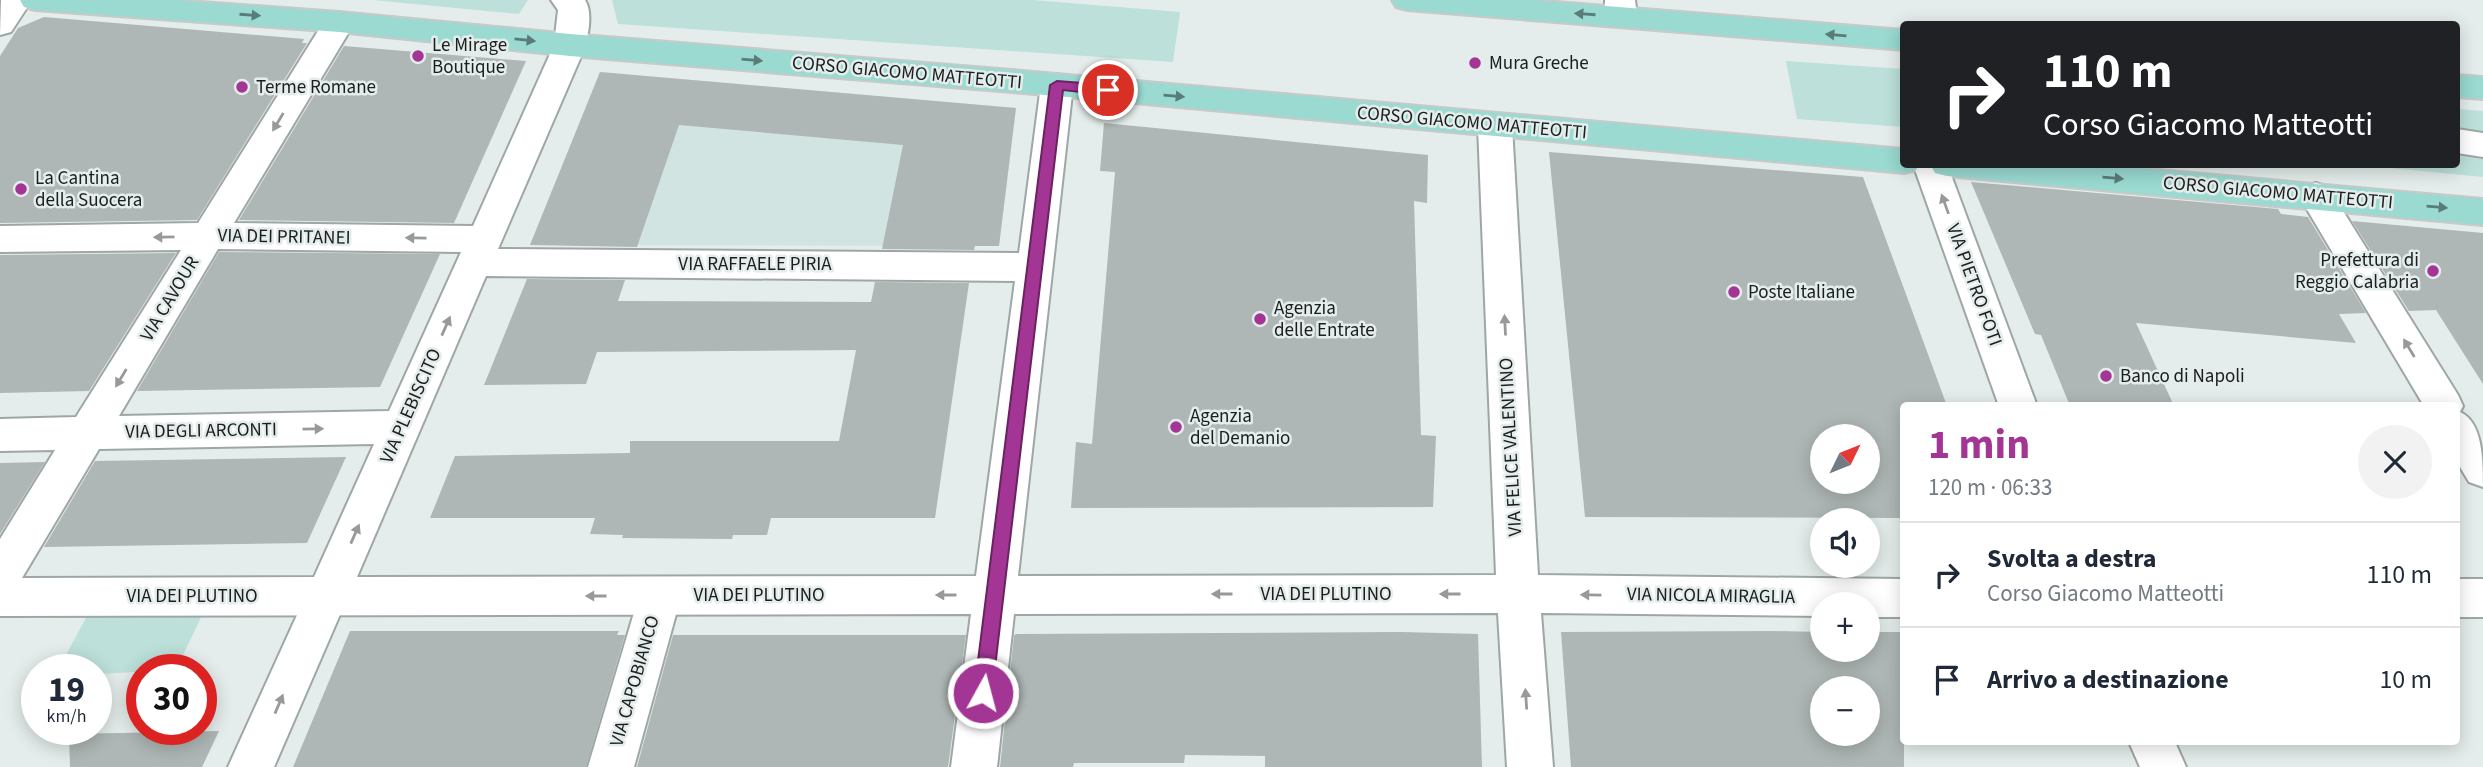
<!DOCTYPE html>
<html lang="it">
<meta charset="utf-8">
<style>
body{margin:0;font-family:"Source Sans 3",sans-serif;background:#f2f2f3;color:#1f2937;height:100vh;display:flex;flex-direction:column;font-size:26px;white-space:nowrap}
*{box-sizing:border-box;margin:0}
p{font-size:23px;color:#747a83}
.icon{flex:none;width:38px;height:38px;fill:none;stroke:currentColor;stroke-width:2;stroke-linecap:round;stroke-linejoin:round}
.map{position:relative;flex:1;overflow:hidden}
.drawer{position:absolute;left:1900px;top:402px;width:560px;height:343px;display:flex;flex-direction:column;background:#fff;border-radius:7px;box-shadow:0 4px 18px #0003}
.drawer>*{flex:none}
.guide{position:absolute;left:1900px;top:21px;width:560px;height:147px;border-radius:7px;box-shadow:0 4px 18px #0003;background:#202124;color:#fff;overflow:hidden}
.needle{width:46px;rotate:47deg}
.buttons{position:absolute;left:1810px;top:424px;display:grid;gap:14px}
.buttons a{display:grid;place-items:center;width:70px;height:70px;border-radius:50%;background:#fff;box-shadow:0 4px 18px #0003;font-size:35px}
.speed{position:absolute;left:21px;top:654px;display:flex;gap:14px;font-size:35px;font-weight:700;text-align:center}
.speed>*{display:grid;place-content:center;width:91px;height:91px;border-radius:50%;background:#fff;box-shadow:0 4px 18px #0003;line-height:1}
.speed small{font-size:18px;font-weight:400}
.speed .limit{border:10px solid #d22;background:#fff;color:#111}
.pin{position:absolute;display:grid;place-items:center;width:60px;height:60px;color:#fff;margin:-30px;border:4px solid #fff;border-radius:50%;box-shadow:0 2px 7px #0007}
.me{position:absolute;width:77px;margin:-38px;rotate:7deg;stroke-linejoin:round;filter:drop-shadow(0 0 5px #0008)}
.turn{display:flex;align-items:center;gap:24px;height:147px;padding:0 28px;font-size:32px}
.turn .icon{width:91px;height:91px;stroke-width:2.5}
.turn b{display:block;font-size:49px;line-height:60px}
.round{display:grid;place-items:center;flex:none;width:74px;height:74px;border-radius:37px;background:#f2f2f3}
.head{display:flex;align-items:center;justify-content:space-between;height:119px;padding:0 28px}
h1{font-size:42px;font-weight:700;line-height:52px;color:#a33595}
ul{padding:0;list-style:none}
li{display:flex;align-items:center;gap:21px;height:105px;padding:0 28px;border-top:2px solid #e0e1e3}
li div{flex:1}
li b{display:block;font-size:26px}
li em{font-style:normal}
.map>svg:first-child{display:block}
.built{fill:#d2e4e1}
.green{fill:#bde0da}
.building{fill:#aeb7b5;fill-rule:evenodd}
.lines{fill:none;stroke-linecap:round;stroke-linejoin:round}
.pedestrian-casing{stroke:#9ea7a5;stroke-width:4}
.minor-casing{stroke:#9ea7a5;stroke-width:4}
.tertiary-casing{stroke:#9ea7a5;stroke-width:4}
.primary-casing{stroke:#c8c9c9;stroke-width:4}
.pedestrian{fill:#fff;fill-rule:evenodd}
.minor{fill:#fff;fill-rule:evenodd}
.tertiary{fill:#fff;fill-rule:evenodd}
.primary{fill:#9adad1;fill-rule:evenodd}
.oneway{fill:#5a7c78}
.oneway2{fill:#989a9a}
.route{fill:#a33595;stroke:#6a2261;stroke-width:2}
.poi-dot{fill:#a33595;stroke:#e4edeb;stroke-width:2.5}
.labels{text-anchor:middle;dominant-baseline:central;stroke-width:5;stroke-linejoin:round;paint-order:stroke}
.poi-label{font-size:19px;fill:#1b1e1e;stroke:#e4edeb;text-anchor:start}
.street-label{font-size:19px;fill:#1b1e1e;stroke:#e4edeb}
</style>
<div class="map">
<svg width="2483" height="767" viewBox="0 0 2483 767">
<rect width="100%" height="100%" fill="#e4edeb"/>
<polygon class="built" points="600,72 1016,108 999,246 530,245"/>
<g class="green">
<polygon points="373,0 528,0 519,14"/>
<polygon points="612,0 1033,0 1180,12 1173,62 618,24"/>
<polygon points="1786,61 1904,69 1904,127 1797,119"/>
<polygon points="2457,109 2483,111 2483,177 2390,168 2388,165 2457,164"/>
<polygon points="204,611 176,670 96,674 96,670 58,670 89,612"/>
</g>
<g class="building">
<polygon points="44,17 304,39 302,43 307,43 197,220 0,223 0,56 18,28"/>
<polygon points="344,46 526,61 454,223 239,220"/>
<polygon points="600,72 1016,108 999,246 975,246 974,250 882,249 903,145 679,125 637,247 530,245"/>
<polygon points="1104,123 1428,155 1427,203 1414,201 1421,435 1436,436 1433,507 1071,508 1076,442 1092,444 1115,172 1100,171"/>
<path d="M1549,152L1863,177L1947,406H1904V518L1585,517ZM1822,436H1867V481H1822Z"/>
<polygon points="1971,182 2278,209 2281,214 2308,217 2366,313 2339,314 2356,343 2136,323 2174,406 2070,406 2041,335 2035,334"/>
<polygon points="2352,221 2483,233 2483,384 2436,310 2409,311"/>
<polygon points="219,252 440,254 380,387 137,391"/>
<polygon points="176,253 89,391 0,393 0,255"/>
<polygon points="527,279 625,280 618,301 871,302 875,282 969,283 935,518 771,518 767,535 733,535 732,539 622,538 623,535 590,534 595,518 430,518 455,456 630,453 630,441 839,441 856,350 597,352 586,384 484,385"/>
<polygon points="346,457 307,543 44,547 95,461"/>
<polygon points="45,462 0,534 0,463"/>
<polygon points="350,631 619,631 617,635 625,635 586,767 293,767"/>
<path d="M1772,631L1822,632V649H1867V632H1904V767H1571L1561,632ZM1822,688H1867V733H1822Z"/>
<polygon points="1402,632 1478,634 1482,767 1265,767 1265,756 1185,755 1184,763 1074,763 1073,767 1000,767 1014,635 1017,634"/>
<polygon points="673,635 966,635 948,767 637,767"/>
<polygon points="219,731 202,767 70,767 69,734"/>
</g>
<g class="lines">
<g class="pedestrian-casing">
<g id="pedestrian">
<polygon points="327,577 342,582 348,596 274,767 228,767 312,582"/>
<polygon points="660,577 675,582 681,596 634,767 588,767 639,596 645,582"/>
</g>
</g>
<g class="minor-casing">
<g id="minor">
<polygon points="1,0 32,0 11,32 0,35"/>
<polygon points="1605,0 1635,0 1637,17 1632,24 1621,27 1610,24 1605,17"/>
<path d="M339,12L350,15L355,22L234,223L473,226L554,45L559,38L570,34L581,38L586,45L498,249L1019,253L1041,85L1046,77L1057,74L1068,77L1073,85L1018,576L1496,575L1478,126L1483,118L1495,114L1507,118L1512,126L1538,575L1904,579V617H1867V604H1822V616L1541,613L1553,767H1507L1498,613L1014,614L997,767H951L971,614L0,616V539L55,450L0,451V419L76,417L181,250L0,252V226L198,223L328,15ZM218,249L461,252L389,411L119,416ZM486,276L1015,281L976,576L357,577ZM374,444L314,577L22,578L99,449Z"/>
<polygon points="1913,164 1947,164 2037,406 1999,406"/>
<path d="M2316,183L2328,187L2458,395L2463,406L2460,412C2483,422 2483,461 2483,487L2469,482L2457,462V406H2424L2299,196L2304,187Z"/>
<rect x="2457" y="579" width="26" height="38"/>
<polygon points="2129,742 2175,742 2186,767 2140,767"/>
</g>
</g>
<g class="tertiary-casing">
<g id="tertiary">
<path d="M551,0H585C593,12 589,40 581,52L570,56L559,52L554,45L558,10Z"/>
<polygon points="2457,129 2483,133 2483,157 2457,153"/>
</g>
</g>
<g class="primary-casing">
<g id="primary">
<polygon points="20,0 174,0 339,12 570,34 1023,71 1904,149 1904,164 1919,164 1916,170 1904,173 1023,93 570,56 339,32 35,10 24,7"/>
<polygon points="1392,0 1532,0 1904,30 1904,50 1407,10 1396,7"/>
<polygon points="2457,75 2483,77 2483,99 2457,97"/>
<polygon points="1930,164 2091,164 2483,199 2483,225 1947,176 1935,173"/>
</g>
</g>
<use href="#pedestrian" class="pedestrian"/>
<use href="#minor" class="minor"/>
<use href="#tertiary" class="tertiary"/>
<use href="#primary" class="primary"/>
</g>
<defs><path id="oneway-solid" d="M-6-.8H1V-3.2L6.5 0L1 3.2V.8H-6Z" transform="scale(1.75)"/></defs>
<g class="oneway">
<use href="#oneway-solid" transform="translate(1585 14) rotate(-176)"/>
<use href="#oneway-solid" transform="translate(250 15) rotate(4)"/>
<use href="#oneway-solid" transform="translate(1836 35) rotate(-175)"/>
<use href="#oneway-solid" transform="translate(525 40) rotate(6)"/>
<use href="#oneway-solid" transform="translate(752 60) rotate(5)"/>
<use href="#oneway-solid" transform="translate(1174 96) rotate(5)"/>
<use href="#oneway-solid" transform="translate(2113 178) rotate(5)"/>
<use href="#oneway-solid" transform="translate(2437 207) rotate(5)"/>
</g>
<g class="oneway2">
<use href="#oneway-solid" transform="translate(278 122) rotate(121)"/>
<use href="#oneway-solid" transform="translate(1945 204) rotate(-110)"/>
<use href="#oneway-solid" transform="translate(164 237) rotate(179)"/>
<use href="#oneway-solid" transform="translate(416 238) rotate(-179)"/>
<use href="#oneway-solid" transform="translate(1505 325) rotate(-93)"/>
<use href="#oneway-solid" transform="translate(446 326) rotate(-66)"/>
<use href="#oneway-solid" transform="translate(2409 348) rotate(-121)"/>
<use href="#oneway-solid" transform="translate(121 378) rotate(121)"/>
<use href="#oneway-solid" transform="translate(313 429) rotate(-1)"/>
<use href="#oneway-solid" transform="translate(355 534) rotate(-66)"/>
<use href="#oneway-solid" transform="translate(1222 594) rotate(180)"/>
<use href="#oneway-solid" transform="translate(1450 594) rotate(180)"/>
<use href="#oneway-solid" transform="translate(946 595) rotate(180)"/>
<use href="#oneway-solid" transform="translate(1591 595) rotate(-179)"/>
<use href="#oneway-solid" transform="translate(596 596) rotate(180)"/>
<use href="#oneway-solid" transform="translate(1526 699) rotate(-94)"/>
<use href="#oneway-solid" transform="translate(279 704) rotate(-67)"/>
</g>
<polygon class="route" points="1057,81 1108,85 1114,90 1108,95 1063,90 992,693 990,699 983,702 976,699 974,693 1050,85"/>
<g class="poi-dot">
<circle cx="418" cy="56" r="7"/>
<circle cx="1475" cy="63" r="7"/>
<circle cx="242" cy="87" r="7"/>
<circle cx="21" cy="189" r="7"/>
<circle cx="2433" cy="271" r="7"/>
<circle cx="1734" cy="292" r="7"/>
<circle cx="1260" cy="319" r="7"/>
<circle cx="2106" cy="376" r="7"/>
<circle cx="1176" cy="427" r="7"/>
</g>
<g class="labels">
<g class="poi-label">
<text x="432" y="45">Le Mirage<tspan x="432" dy="22">Boutique</tspan></text>
<text x="1489" y="63">Mura Greche</text>
<text x="256" y="87">Terme Romane</text>
<text x="35" y="178">La Cantina<tspan x="35" dy="22">della Suocera</tspan></text>
<text x="2419" y="260" text-anchor="end">Prefettura di<tspan x="2419" dy="22">Reggio Calabria</tspan></text>
<text x="1748" y="292">Poste Italiane</text>
<text x="1274" y="308">Agenzia<tspan x="1274" dy="22">delle Entrate</tspan></text>
<text x="2120" y="376">Banco di Napoli</text>
<text x="1190" y="416">Agenzia<tspan x="1190" dy="22">del Demanio</tspan></text>
</g>
<g class="street-label">
<text transform="translate(907 73) rotate(5)">CORSO GIACOMO MATTEOTTI</text>
<text transform="translate(1472 123) rotate(5)">CORSO GIACOMO MATTEOTTI</text>
<text transform="translate(2278 193) rotate(5)">CORSO GIACOMO MATTEOTTI</text>
<text transform="translate(284 237) rotate(1)">VIA DEI PRITANEI</text>
<text x="755" y="264">VIA RAFFAELE PIRIA</text>
<text transform="translate(1974 285) rotate(70)">VIA PIETRO FOTI</text>
<text transform="translate(170 299) rotate(-59)">VIA CAVOUR</text>
<text transform="translate(411 406) rotate(-66)">VIA PLEBISCITO</text>
<text transform="translate(201 431) rotate(-1)">VIA DEGLI ARCONTI</text>
<text transform="translate(1511 447) rotate(-93)">VIA FELICE VALENTINO</text>
<text x="1326" y="594">VIA DEI PLUTINO</text>
<text x="759" y="595">VIA DEI PLUTINO</text>
<text x="192" y="596">VIA DEI PLUTINO</text>
<text transform="translate(1711 596) rotate(1)">VIA NICOLA MIRAGLIA</text>
<text transform="translate(635 681) rotate(-74)">VIA CAPOBIANCO</text>
</g>
</g>
</svg>
<div class="buttons">
<a><svg class="needle" viewBox="-14 -14 28 28"><path d="M0-13l5 13h-10z" fill="#e53935"/><path d="M0 13l5-13h-10z" fill="#747a83"/></svg></a>
<a><svg class="icon" aria-label="sound" viewBox="0 0 24 24"><path d="M4 9h4l5-4v14l-5-4H4zM17 9q2 3 0 6"/></svg></a>
<a>+</a>
<a>−</a>
</div>
<div class="speed"><div>19<small>km/h</small></div><div class="limit">30</div></div>
<div class="pin" style="left:1108px;top:90px;background:#d93025"><svg class="icon" aria-label="arrive" viewBox="0 0 24 24"><path d="M6 21V4h12l-3 4 3 4H6"/></svg></div>
<svg class="me" style="left:983px;top:693px" viewBox="-20 -20 40 40"><circle r="17" fill="#a33595" stroke="#fff" stroke-width="3"/><path d="M0-11L8 9 0 5-8 9z" fill="#fff"/></svg>
<div class="guide">
<div class="turn"><svg class="icon" aria-label="right" viewBox="0 0 24 24"><path d="M7 20v-9h11M14 6l5 5-5 5"/></svg><div><b>110 m</b>Corso Giacomo Matteotti</div></div>
</div>
<section class="drawer">
<div class="head"><div><h1>1 min</h1><p>120 m · 06:33</p></div><a class="round"><svg class="icon" aria-label="close" viewBox="0 0 24 24"><path d="M6 6l12 12M18 6L6 18"/></svg></a></div>
<ul>
<li><svg class="icon" aria-label="right" viewBox="0 0 24 24"><path d="M7 20v-9h11M14 6l5 5-5 5"/></svg><div><b>Svolta a destra</b><p>Corso Giacomo Matteotti</p></div><em>110 m</em></li>
<li><svg class="icon" aria-label="arrive" viewBox="0 0 24 24"><path d="M6 21V4h12l-3 4 3 4H6"/></svg><div><b>Arrivo a destinazione</b></div><em>10 m</em></li>
</ul>
</section>
</div>
